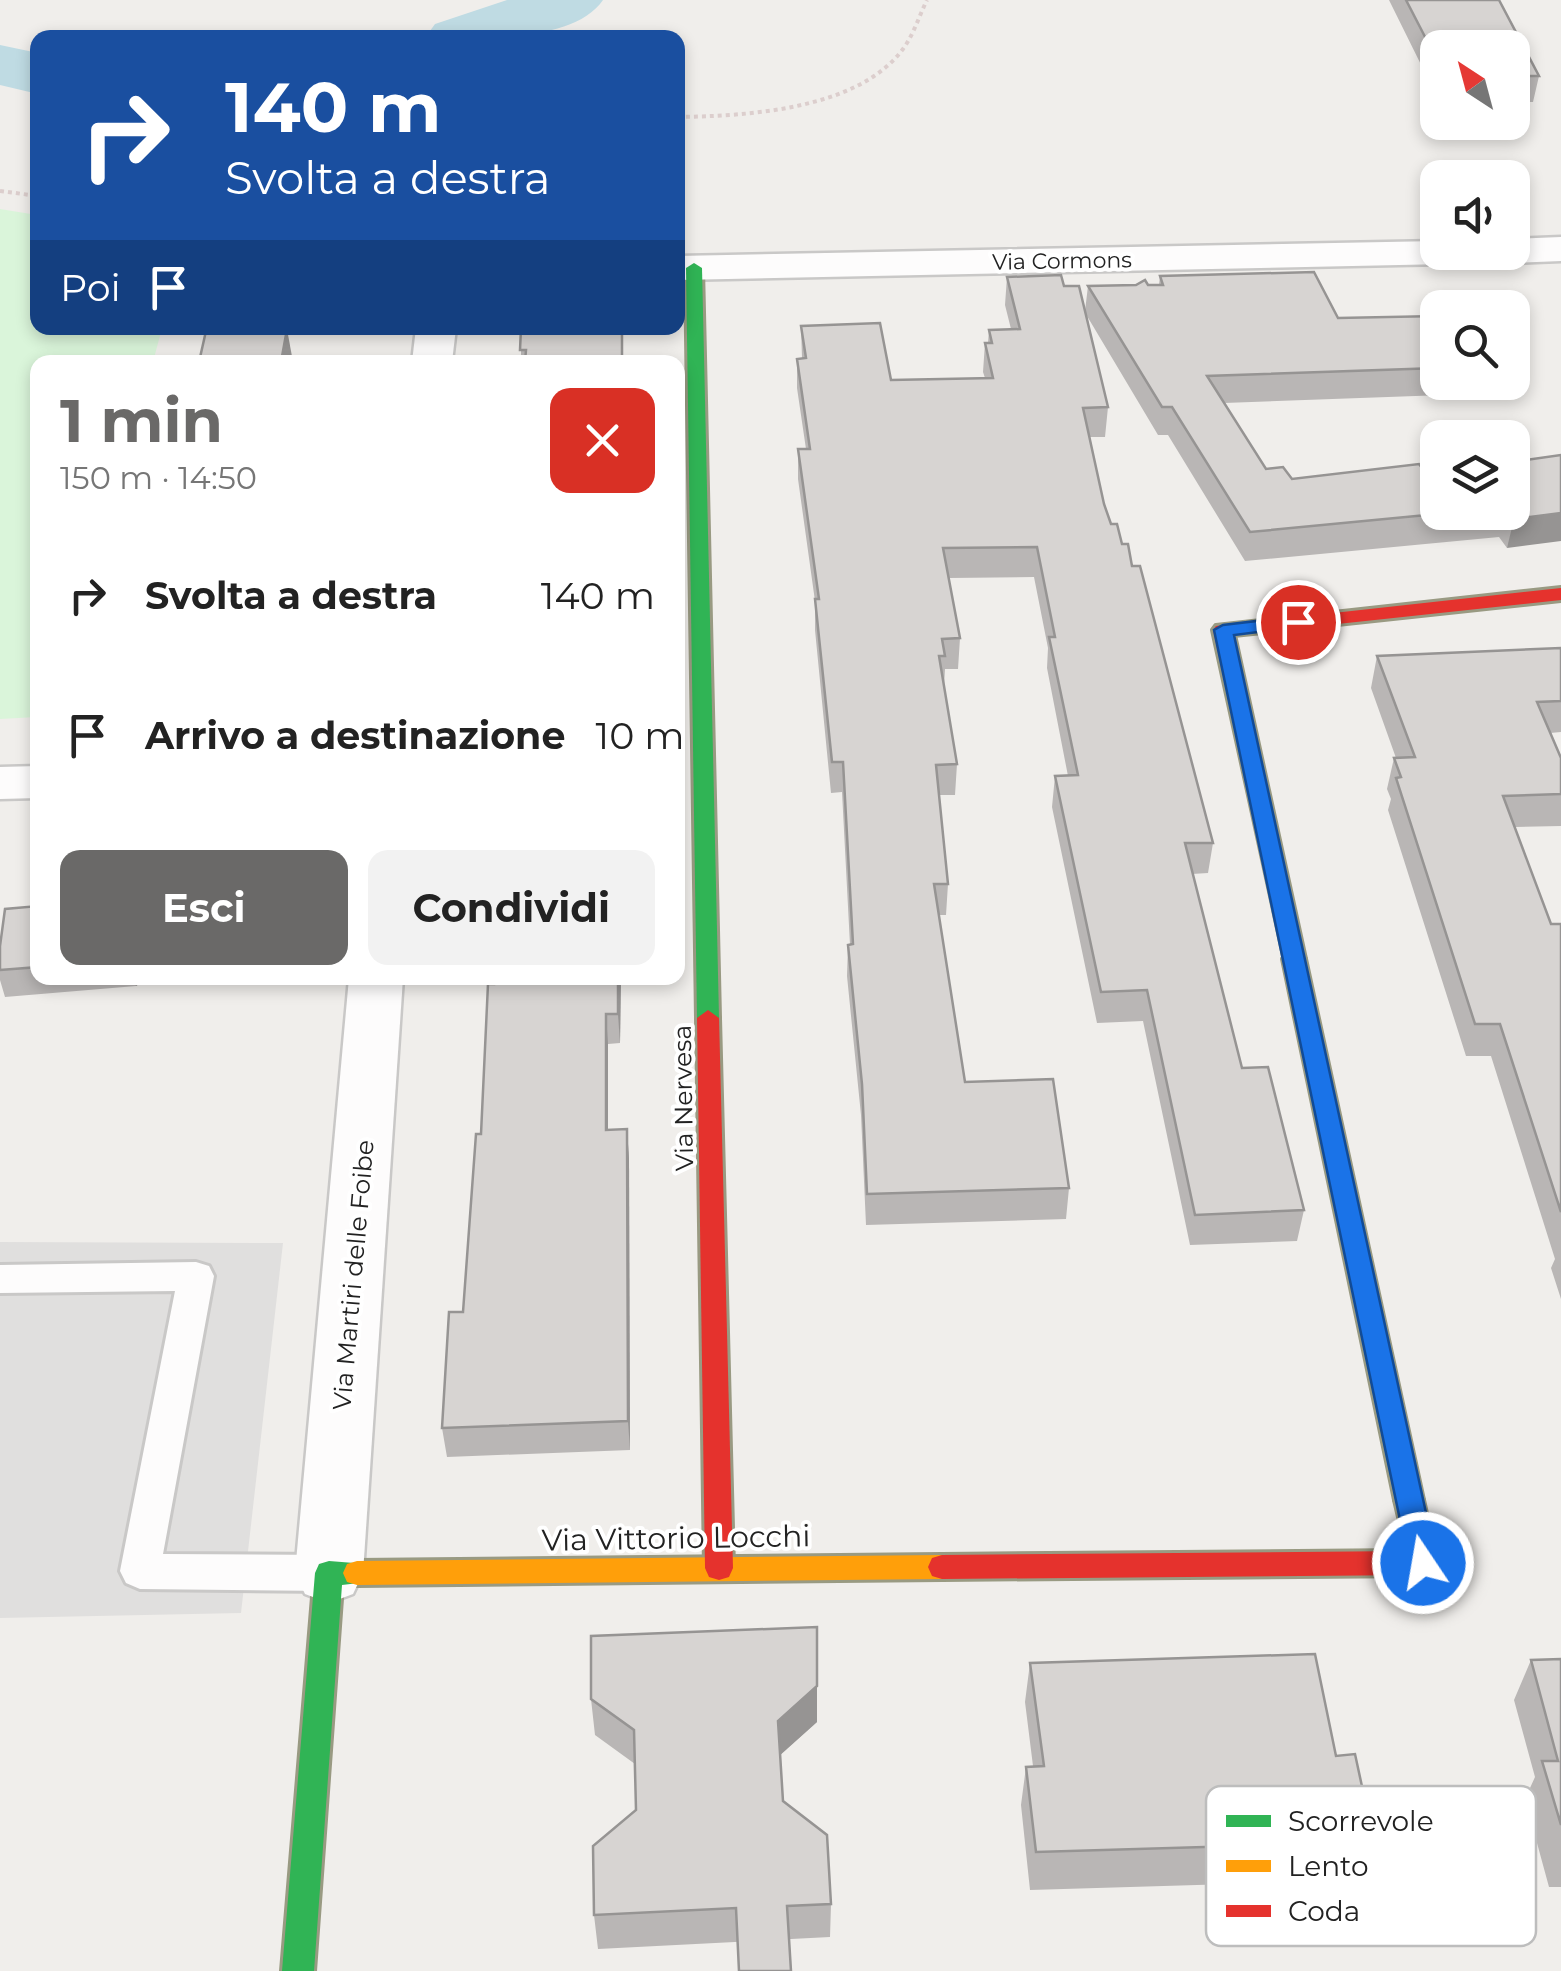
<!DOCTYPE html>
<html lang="it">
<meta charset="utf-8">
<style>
body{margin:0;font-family:Montserrat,sans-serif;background:#f2f2f2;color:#222;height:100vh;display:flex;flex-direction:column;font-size:38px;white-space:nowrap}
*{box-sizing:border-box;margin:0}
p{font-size:32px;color:#767676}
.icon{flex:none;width:55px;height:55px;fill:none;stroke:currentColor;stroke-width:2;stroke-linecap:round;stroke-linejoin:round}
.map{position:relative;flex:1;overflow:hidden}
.sheet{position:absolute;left:30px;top:355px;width:655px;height:630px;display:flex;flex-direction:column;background:#fff;border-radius:20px;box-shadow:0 5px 15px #0003}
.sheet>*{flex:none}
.top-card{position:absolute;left:30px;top:30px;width:655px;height:305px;border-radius:20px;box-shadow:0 5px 15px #0003;background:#1a4fa0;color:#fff;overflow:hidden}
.needle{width:65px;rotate:324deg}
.buttons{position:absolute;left:1420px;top:30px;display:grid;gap:20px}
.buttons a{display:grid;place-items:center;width:110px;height:110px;border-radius:20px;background:#fff;box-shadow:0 5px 15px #0003;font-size:50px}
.pin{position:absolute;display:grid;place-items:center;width:85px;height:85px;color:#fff;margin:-42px;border:5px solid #fff;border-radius:50%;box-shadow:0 2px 10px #0007}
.me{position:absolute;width:110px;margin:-55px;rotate:348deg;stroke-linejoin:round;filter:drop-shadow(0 0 8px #0008)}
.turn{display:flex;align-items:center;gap:35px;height:210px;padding:0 30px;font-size:45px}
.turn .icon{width:130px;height:130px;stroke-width:2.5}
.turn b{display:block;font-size:70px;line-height:85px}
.then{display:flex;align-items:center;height:95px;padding:0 30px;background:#0003;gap:20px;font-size:38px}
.round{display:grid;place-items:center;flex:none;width:105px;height:105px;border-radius:20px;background:#f2f2f2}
.summary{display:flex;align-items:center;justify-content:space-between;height:170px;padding:0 30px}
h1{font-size:60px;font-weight:700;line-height:75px;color:#6a6968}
.cta{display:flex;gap:20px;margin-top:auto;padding:20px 30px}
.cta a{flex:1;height:115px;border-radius:20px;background:#6a6968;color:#fff;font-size:40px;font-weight:700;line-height:115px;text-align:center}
.cta a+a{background:#f2f2f2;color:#222}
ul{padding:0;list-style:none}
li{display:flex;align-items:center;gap:30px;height:140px;padding:0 30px}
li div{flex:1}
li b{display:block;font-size:38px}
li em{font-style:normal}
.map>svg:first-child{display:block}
.park{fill:#daf5da}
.parking{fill:#e0dfde}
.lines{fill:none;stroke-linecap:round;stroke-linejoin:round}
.river{fill:#bfdbe3;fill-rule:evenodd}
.lane-casing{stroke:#c9c8c7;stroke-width:6}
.street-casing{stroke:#c9c8c7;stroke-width:5}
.fast-casing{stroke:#999a82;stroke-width:6}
.slow-casing{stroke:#999a82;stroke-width:6}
.jam-casing{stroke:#999a82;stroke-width:6}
.path{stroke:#dccecd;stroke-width:4;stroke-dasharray:4 4;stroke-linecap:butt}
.lane{fill:#fdfcfc;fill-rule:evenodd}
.street{fill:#fdfcfc;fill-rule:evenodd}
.fast{fill:#30b455;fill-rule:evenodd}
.slow{fill:#ff9f0a;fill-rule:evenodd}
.jam{fill:#e5322d;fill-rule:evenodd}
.wall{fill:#b9b6b5}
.shaded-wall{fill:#969493}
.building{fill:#d7d4d2;stroke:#969493;stroke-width:2.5}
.route{fill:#1a73e8;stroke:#114b97;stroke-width:2.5}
.labels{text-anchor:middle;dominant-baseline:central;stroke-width:8;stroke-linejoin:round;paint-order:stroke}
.far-street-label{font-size:22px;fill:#222;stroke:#fff}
.street-label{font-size:25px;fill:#222;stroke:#fff}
.near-street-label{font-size:30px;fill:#222;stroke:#fff}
.key{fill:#fff;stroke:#bdbdbd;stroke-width:2.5}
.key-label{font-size:28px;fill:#222}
</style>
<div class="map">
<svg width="1561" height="1971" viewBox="0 0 1561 1971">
<rect width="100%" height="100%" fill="#f0eeeb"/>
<polygon class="park" points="0,209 37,215 38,328 162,328 153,362 38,362 37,717 0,719"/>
<polygon class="parking" points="0,1242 283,1243 241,1613 0,1618"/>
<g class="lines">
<g class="river">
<path d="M507,0H603C573,44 474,38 425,38L435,24Z"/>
<polygon points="0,45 38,53 38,94 0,85"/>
</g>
<g class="lane-casing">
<polygon id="lane" points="196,1262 209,1266 214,1276 163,1554 329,1555 343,1561 349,1573 343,1585 329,1591 140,1589 126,1583 120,1571 175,1291 0,1293 0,1265"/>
</g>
<g class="street-casing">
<g id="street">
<polygon points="1561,237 1561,261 1512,263 1498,259 1494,252 1512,252 1512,239"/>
<polygon points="1438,241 1438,252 1465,252 1460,260 1446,264 678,280 678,256"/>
<polygon points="416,328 456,328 452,362 412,362"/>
<polygon points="38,766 38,798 0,799 0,767"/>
<polygon points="349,978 403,978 363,1573 353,1594 329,1603 305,1594 295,1573"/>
</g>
</g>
<g class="fast-casing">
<g id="fast">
<polygon points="694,263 702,268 719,1018 708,1026 697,1018 686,268"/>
<polygon points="1294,951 1305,959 1423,1500 1419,1508 1409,1512 1399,1508 1395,1500 1283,959"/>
<polygon points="329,1561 367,1564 371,1573 367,1582 342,1585 314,1971 282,1971 315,1573 319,1564"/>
</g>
</g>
<g class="slow-casing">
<polygon id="slow" points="942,1555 952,1558 956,1567 952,1576 942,1579 357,1585 347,1582 343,1573 347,1564 357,1561"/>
</g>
<g class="jam-casing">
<g id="jam">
<polygon points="1561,588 1561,600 1234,635 1305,959 1302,965 1286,965 1213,630 1216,626"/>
<polygon points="708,1010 719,1018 733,1568 729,1577 719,1580 709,1577 705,1568 697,1018"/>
<polygon points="1409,1488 1419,1492 1423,1500 1437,1563 1433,1572 1423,1575 942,1579 932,1576 928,1567 932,1558 942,1555 1407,1551 1395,1500 1399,1492"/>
</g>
</g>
<g class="path">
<path d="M678,117C746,116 858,110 903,49C914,34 919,16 927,0"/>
<polyline points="0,191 38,196"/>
</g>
<use href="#lane" class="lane"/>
<use href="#street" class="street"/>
<use href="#fast" class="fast"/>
<use href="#slow" class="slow"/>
<use href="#jam" class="jam"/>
</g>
<g class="wall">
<polygon points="1389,0 1499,0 1539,76 1533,102 1512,102 1512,48 1438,48 1438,99"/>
<polygon points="1160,276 1338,318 1438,316 1438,382 1501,382 1499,393 1224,403 1266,469 1292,479 1438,512 1512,512 1561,455 1507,548 1499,537 1245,561 1168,435 1158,435 1087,316 1108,407 1105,437 1090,437 1104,504 1111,524 1132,566 1213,843 1208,873 1192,874 1242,1068 1304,1210 1297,1241 1190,1245 1143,1021 1097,1023 1052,807 1055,776 1068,776 1047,668 1048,648 1034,577 949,578 960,638 958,669 945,669 944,686 957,764 955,795 939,795 948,884 946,915 939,915 965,1082 1069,1188 1066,1219 866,1225 861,1115 847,976 848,945 850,945 842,792 831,793 815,630 815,601 798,479 798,449 806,449 797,388 797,359 802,358 801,326 891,380 985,378 983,372 985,343 988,343 989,330 1011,329 1005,305 1007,277 1064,286 1085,311 1088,286 1159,285"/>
<rect x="521" y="328" width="102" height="34"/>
<polygon points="1561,648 1561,732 1550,733 1561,794 1561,826 1515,827 1551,924 1561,924 1561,1299 1551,1268 1555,1259 1491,1056 1466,1056 1388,810 1391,799 1387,789 1394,758 1396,758 1371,688 1377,656"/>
<polygon points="38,906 38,978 148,978 136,986 5,997 0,980 0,946"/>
<polygon points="494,978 621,978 620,1043 608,1044 608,1130 627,1129 629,1159 630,1450 447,1457 442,1428 463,1312 481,1134"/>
<polygon points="1561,1659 1561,1887 1549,1887 1525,1799 1535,1777 1514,1700 1531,1660"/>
<polygon points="1030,1663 1374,1842 1360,1880 1030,1890 1021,1805 1026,1767 1033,1766 1025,1702"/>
<polygon points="591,1699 817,1722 780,1755 783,1801 831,1904 830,1937 598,1949 594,1915 636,1810 635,1764 595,1735"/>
</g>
<g class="shaded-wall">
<polygon points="287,329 293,362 281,362"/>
<polygon points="1561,513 1561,541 1507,548 1514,519"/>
<polygon points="133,978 148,978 136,986"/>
<polygon points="618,978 621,978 620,1043 618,1014"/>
<polygon points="606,1014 608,1044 608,1159 606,1130"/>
<polygon points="627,1129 629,1159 630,1450 628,1421"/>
<polygon points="817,1686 817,1722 778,1757 778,1721"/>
</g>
<g class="building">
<polygon points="1406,0 1499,0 1539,76 1512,76 1512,48 1438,48 1438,62"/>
<polygon points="1314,272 1338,318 1438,316 1438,368 1207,376 1266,469 1283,467 1292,479 1419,464 1426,473 1438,471 1438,512 1458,512 1250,532 1172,407 1162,407 1088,286 1136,285 1145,280 1148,285 1163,285 1160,276"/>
<polygon points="1061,275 1064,286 1079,286 1108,407 1083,408 1104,504 1111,524 1117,524 1122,544 1128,544 1132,566 1140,566 1213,843 1185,843 1242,1068 1268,1067 1304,1210 1195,1215 1147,990 1101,992 1055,776 1078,775 1049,637 1055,637 1037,547 943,548 960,638 942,639 945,656 939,656 957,764 936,765 948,884 934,884 965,1082 1053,1079 1069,1188 867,1194 862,1084 848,945 853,944 843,762 832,762 815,599 819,599 798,449 810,449 797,359 806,358 801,326 880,323 891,380 993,378 985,343 992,343 989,330 1020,329 1007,277"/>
<polygon points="521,328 622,328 622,362 525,362 526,350 520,350"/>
<polygon points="287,329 281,362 199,362 206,331"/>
<polygon points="1561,455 1561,513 1514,519 1509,512 1512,512 1512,462"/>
<polygon points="1561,648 1561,701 1537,702 1561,758 1561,794 1503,796 1551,924 1561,924 1561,1212 1500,1024 1475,1024 1396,778 1401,777 1394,758 1415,757 1377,656"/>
<polygon points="38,906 38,967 0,970 0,946 5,909"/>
<polygon points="494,978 618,978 618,1014 606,1014 606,1130 627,1129 628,1421 442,1428 449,1312 463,1312 476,1134 481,1134 488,984 494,984"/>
<polygon points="817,1627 817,1686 778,1721 783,1801 827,1835 831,1904 787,1906 791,1971 739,1971 736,1908 594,1915 593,1846 636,1810 634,1730 591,1699 591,1636"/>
<polygon points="1315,1654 1336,1756 1355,1754 1374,1842 1036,1852 1026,1767 1044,1766 1030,1663"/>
<polygon points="1561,1659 1561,1825 1542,1761 1558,1761 1531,1660"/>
</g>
<polygon class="route" points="1298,616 1305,618 1305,626 1234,635 1437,1563 1433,1571 1423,1575 1413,1571 1409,1563 1214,630 1223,625"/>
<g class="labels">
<g class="far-street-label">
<text transform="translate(1062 261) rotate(-1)">Via Cormons</text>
</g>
<g class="street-label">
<text transform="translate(683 1098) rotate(-91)">Via Nervesa</text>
<text transform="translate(353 1275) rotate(-85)">Via Martiri delle Foibe</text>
</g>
<g class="near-street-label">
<text transform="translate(676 1538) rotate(-1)">Via Vittorio Locchi</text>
</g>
</g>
<rect x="1206" y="1786" width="330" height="160" rx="15" class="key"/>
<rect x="1226" y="1815" width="45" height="12" fill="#30b455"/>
<rect x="1226" y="1860" width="45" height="12" fill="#ff9f0a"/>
<rect x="1226" y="1905" width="45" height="12" fill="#e5322d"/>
<g class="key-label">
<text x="1288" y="1831">Scorrevole</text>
<text x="1288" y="1876">Lento</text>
<text x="1288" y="1921">Coda</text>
</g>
</svg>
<div class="buttons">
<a><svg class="needle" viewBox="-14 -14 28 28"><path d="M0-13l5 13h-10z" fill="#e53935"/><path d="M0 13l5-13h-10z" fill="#767676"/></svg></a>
<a><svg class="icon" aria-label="sound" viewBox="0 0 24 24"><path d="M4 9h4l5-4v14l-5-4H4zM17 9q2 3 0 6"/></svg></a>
<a><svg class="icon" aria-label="search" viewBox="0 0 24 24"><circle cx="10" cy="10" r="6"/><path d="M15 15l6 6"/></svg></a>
<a><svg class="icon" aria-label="layers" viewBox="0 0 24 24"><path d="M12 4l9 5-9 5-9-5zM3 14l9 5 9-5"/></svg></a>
</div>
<div class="pin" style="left:1298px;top:622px;background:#d93025"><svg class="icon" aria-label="arrive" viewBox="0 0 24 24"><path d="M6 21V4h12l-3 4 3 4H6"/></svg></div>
<svg class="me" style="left:1423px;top:1563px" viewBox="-20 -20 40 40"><circle r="17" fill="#1a73e8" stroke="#fff" stroke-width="3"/><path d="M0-11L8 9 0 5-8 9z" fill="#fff"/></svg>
<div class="top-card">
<div class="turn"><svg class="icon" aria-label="right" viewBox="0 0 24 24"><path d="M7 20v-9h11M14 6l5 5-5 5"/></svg><div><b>140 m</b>Svolta a destra</div></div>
<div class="then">Poi<svg class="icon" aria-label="arrive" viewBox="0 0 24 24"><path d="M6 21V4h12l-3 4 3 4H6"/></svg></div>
</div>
<section class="sheet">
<div class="summary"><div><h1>1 min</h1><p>150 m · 14:50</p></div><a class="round" style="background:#d93025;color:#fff"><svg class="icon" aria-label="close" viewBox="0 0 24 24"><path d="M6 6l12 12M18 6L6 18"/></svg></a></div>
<ul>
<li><svg class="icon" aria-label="right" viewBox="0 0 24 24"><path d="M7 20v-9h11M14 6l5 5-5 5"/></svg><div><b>Svolta a destra</b></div><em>140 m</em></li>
<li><svg class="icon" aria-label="arrive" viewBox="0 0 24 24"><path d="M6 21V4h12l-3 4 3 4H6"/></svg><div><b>Arrivo a destinazione</b></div><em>10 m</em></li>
</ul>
<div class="cta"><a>Esci</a><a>Condividi</a></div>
</section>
</div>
